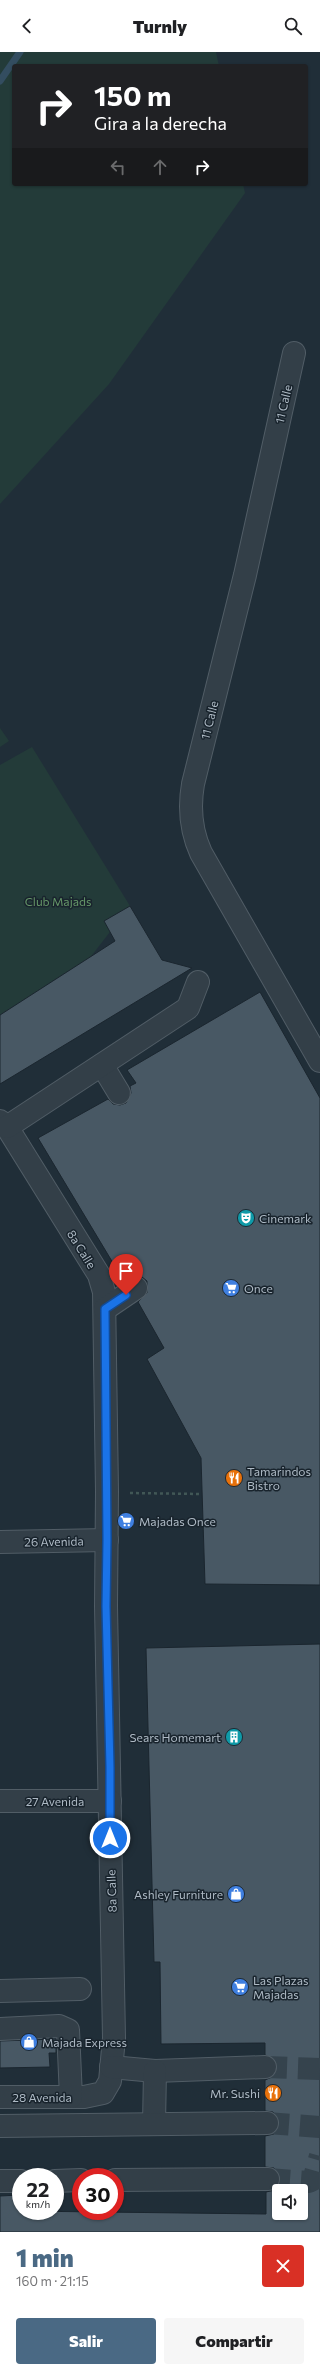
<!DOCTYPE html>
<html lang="es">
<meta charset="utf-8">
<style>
body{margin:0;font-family:Commissioner,sans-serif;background:#f6f6f6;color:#202124;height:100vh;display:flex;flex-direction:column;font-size:15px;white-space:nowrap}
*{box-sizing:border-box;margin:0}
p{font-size:13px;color:#757577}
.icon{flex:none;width:22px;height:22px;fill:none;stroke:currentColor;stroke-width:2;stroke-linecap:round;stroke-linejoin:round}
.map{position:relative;height:2180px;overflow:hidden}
.sheet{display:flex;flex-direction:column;background:#fff;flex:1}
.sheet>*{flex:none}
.top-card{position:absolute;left:12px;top:12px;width:296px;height:122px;border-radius:4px;box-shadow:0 1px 3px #0004;background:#202124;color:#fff;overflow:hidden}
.tools{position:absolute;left:272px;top:2132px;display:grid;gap:8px}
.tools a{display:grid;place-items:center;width:36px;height:36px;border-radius:4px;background:#fff;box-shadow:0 1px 3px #0004;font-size:20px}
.speed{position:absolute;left:12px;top:2116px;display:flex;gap:8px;font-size:20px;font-weight:700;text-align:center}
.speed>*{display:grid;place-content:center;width:52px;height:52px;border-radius:50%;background:#fff;box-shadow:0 1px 3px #0004;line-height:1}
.speed small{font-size:10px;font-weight:400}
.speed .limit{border:6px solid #d22;background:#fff;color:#111}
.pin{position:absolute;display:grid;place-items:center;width:34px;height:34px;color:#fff;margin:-41px -17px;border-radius:50% 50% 50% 0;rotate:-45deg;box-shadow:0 0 4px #0007}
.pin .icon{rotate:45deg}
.me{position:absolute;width:44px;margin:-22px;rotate:0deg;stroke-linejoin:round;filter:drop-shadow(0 0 3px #0008)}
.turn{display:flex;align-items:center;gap:14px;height:84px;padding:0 16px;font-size:18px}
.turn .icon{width:52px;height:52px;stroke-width:2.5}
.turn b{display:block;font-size:28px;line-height:34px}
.lanes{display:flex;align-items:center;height:38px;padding:0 16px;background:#0003;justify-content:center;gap:20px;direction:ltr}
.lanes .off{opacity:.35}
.round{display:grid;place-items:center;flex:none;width:42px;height:42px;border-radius:4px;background:#f6f6f6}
.summary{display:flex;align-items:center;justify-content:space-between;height:68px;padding:0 16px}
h1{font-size:24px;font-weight:800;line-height:30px;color:#4a6984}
.primary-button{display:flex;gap:8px;margin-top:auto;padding:8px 16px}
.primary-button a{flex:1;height:46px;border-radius:4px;background:#4a6984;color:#fff;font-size:16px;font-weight:800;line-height:46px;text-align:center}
.primary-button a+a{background:#f6f6f6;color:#202124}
header{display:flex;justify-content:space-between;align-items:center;height:52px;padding:0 16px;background:#fff;font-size:18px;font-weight:800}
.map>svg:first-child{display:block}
.green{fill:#233b39}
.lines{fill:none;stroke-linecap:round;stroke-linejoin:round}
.stream{stroke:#334d60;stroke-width:7}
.building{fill:#485864;stroke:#1b262f;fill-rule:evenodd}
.minor-tunnel{stroke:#35434d;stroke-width:22;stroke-dasharray:22 11;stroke-linecap:butt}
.minor-casing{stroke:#515d66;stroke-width:24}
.path{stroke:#415756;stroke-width:2.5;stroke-dasharray:3 3;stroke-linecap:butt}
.minor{stroke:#333f48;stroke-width:22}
.route-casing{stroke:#114b97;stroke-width:10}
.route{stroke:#1a73e8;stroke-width:7}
.labels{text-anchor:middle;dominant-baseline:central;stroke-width:3;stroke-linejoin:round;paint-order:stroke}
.street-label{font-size:12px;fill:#aebac5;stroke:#19242d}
.park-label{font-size:12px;fill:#659668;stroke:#19242d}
.poi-label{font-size:12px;fill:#aebac5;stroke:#19242d;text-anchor:start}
</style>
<header><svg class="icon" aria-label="back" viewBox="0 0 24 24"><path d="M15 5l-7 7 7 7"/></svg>Turnly<svg class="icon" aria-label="search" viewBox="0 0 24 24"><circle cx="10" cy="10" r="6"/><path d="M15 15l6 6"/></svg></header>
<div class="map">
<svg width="320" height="2180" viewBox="0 0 320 2180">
<rect width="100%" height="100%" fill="#202e38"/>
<g class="green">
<polygon points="0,0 216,0 219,14 14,14 14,132 243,132 245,141 109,332 0,452"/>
<polygon points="0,676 9,689 0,695"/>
<polygon points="32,695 130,854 0,1022 0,713"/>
</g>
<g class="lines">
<polyline class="stream" points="0,29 20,0"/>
</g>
<g class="building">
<polygon points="130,854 162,908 192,916 0,1032 0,963 115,889 104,869"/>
<polygon points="260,940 320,1046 320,1533 205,1532 201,1406 147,1307 164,1296 138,1250 147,1241 147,1229 142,1225 135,1224 125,1228 122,1226 38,1086 108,1047 113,1052 120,1053 126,1051 131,1041 130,1034 136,1031 127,1018"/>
<path d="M320,1592V2180H0V2144L20,2143L21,2159L266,2162V2140L275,2138L279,2133L280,2127L274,2116L265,2115V2084L274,2082L279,2071L278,2065L273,2060L265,2059V2028L272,2025L277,2015L275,2008L265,2003V1991L161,1992L160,1910H154L146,1596ZM279,2139H301V2161H279Z"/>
<polygon points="56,1987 56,2001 49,2001 50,2015 0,2016 0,1989"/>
</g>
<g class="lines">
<g class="minor-tunnel">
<polyline points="265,2015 320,2017"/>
<polyline points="267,2071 320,2075"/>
<polyline points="268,2127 309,2130 313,2128 320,2104"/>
</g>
<g class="minor-casing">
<g id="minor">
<path d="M294,301L245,523L193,732C189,755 191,779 201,801L320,1009"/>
<polyline points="102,1013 119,1041"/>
<polyline points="0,1069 7,1075 99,1223 104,1240 107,1440 106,1554 114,1986 110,2029 103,2041 84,2045 0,2045"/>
<polyline points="7,1075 188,956 198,930"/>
<polyline points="105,1257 136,1236"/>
<polyline points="0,1490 107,1488"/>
<polyline points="0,1749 110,1749"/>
<polyline points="0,1939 80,1937"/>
<polyline points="0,1977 59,1974 68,1978 71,2045"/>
<polyline points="111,2015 155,2019 265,2015"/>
<polyline points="154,2072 155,2019"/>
<polyline points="0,2074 267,2071"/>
<polyline points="115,2128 268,2127"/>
<polyline points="0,2129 21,2129"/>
<polyline points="55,2129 81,2128"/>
</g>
</g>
<polyline class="path" points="130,1441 201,1442"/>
<use href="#minor" class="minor"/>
</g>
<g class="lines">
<g class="route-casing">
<polyline id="route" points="110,1786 110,1715 106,1554 107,1488 105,1257 126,1243"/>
</g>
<use href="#route" class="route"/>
</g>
<defs>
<g id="theatre-disc" transform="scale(0.9)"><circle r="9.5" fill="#0f9aa8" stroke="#19242d"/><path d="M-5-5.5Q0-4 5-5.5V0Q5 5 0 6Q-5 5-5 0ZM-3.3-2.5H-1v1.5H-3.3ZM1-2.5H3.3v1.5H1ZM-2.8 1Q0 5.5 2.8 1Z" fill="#fff"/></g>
<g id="supermarket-disc" transform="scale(0.9)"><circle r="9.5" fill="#3f7fe0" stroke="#19242d"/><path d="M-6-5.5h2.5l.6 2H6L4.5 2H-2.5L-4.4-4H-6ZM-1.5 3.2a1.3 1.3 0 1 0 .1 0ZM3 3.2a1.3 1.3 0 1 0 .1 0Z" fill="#fff"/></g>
<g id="restaurant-disc" transform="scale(0.9)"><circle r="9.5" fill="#e8710a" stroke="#19242d"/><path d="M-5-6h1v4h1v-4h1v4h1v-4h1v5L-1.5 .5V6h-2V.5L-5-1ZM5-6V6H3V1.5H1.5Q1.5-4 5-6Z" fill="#fff"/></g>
<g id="building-disc" transform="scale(0.9)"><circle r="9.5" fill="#0f9aa8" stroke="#19242d"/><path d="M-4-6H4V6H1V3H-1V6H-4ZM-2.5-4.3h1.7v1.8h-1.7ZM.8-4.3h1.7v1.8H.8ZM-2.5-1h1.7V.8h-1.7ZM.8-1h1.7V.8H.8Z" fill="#fff"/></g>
<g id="shop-disc" transform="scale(0.9)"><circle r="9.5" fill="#3f7fe0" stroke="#19242d"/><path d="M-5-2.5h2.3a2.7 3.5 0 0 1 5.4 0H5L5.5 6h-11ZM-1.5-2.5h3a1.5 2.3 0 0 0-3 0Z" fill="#fff"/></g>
</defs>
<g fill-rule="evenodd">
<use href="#theatre-disc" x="246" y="1166"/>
<use href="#supermarket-disc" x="231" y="1236"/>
<use href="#restaurant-disc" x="234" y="1426"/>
<use href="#supermarket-disc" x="126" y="1469"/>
<use href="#building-disc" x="234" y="1685"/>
<use href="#shop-disc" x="236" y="1842"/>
<use href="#supermarket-disc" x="240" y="1935"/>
<use href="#shop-disc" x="29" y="1990"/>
<use href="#restaurant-disc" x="273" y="2041"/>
</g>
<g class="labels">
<g class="street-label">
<text transform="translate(283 352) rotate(-77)">11 Calle</text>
<text transform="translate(209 668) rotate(-76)">11 Calle</text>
<text transform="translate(82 1197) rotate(58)">8a Calle</text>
<text transform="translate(54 1489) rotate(-1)">26 Avenida</text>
<text x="55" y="1749">27 Avenida</text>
<text transform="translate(111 1839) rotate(-92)">8a Calle</text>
<text x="42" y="2045">28 Avenida</text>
</g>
<g class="park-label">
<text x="58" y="849">Club Majads</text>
</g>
<g class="poi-label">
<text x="259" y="1166">Cinemark</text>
<text x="244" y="1236">Once</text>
<text x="247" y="1419">Tamarindos<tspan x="247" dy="14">Bistro</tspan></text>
<text x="139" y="1469">Majadas Once</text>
<text x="221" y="1685" text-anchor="end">Sears Homemart</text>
<text x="223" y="1842" text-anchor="end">Ashley Furniture</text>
<text x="253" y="1928">Las Plazas<tspan x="253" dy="14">Majadas</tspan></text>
<text x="42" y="1990">Majada Express</text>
<text x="260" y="2041" text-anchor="end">Mr. Sushi</text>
</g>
</g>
</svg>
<div class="tools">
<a><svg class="icon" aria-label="sound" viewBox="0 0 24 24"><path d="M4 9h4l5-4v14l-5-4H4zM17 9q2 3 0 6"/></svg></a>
</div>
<div class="speed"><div>22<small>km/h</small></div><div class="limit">30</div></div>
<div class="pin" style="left:126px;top:1243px;background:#d93025"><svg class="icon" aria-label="arrive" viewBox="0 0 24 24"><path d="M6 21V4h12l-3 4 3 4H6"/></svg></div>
<svg class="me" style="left:110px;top:1786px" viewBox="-20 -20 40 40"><circle r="17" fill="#1a73e8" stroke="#fff" stroke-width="3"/><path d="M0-11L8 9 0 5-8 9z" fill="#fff"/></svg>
<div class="top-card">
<div class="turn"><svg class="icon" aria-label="right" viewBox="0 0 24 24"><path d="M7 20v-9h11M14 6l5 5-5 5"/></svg><div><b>150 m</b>Gira a la derecha</div></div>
<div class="lanes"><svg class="icon off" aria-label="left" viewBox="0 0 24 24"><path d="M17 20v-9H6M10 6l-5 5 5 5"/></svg><svg class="icon off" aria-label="ahead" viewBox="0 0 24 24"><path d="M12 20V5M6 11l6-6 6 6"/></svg><svg class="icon" aria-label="right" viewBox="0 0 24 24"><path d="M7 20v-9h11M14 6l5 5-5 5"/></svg></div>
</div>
</div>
<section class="sheet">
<div class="summary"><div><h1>1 min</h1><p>160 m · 21:15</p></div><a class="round" style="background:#d93025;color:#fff"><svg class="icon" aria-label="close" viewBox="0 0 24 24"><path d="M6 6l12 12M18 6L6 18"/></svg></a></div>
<div class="primary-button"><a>Salir</a><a>Compartir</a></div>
</section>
